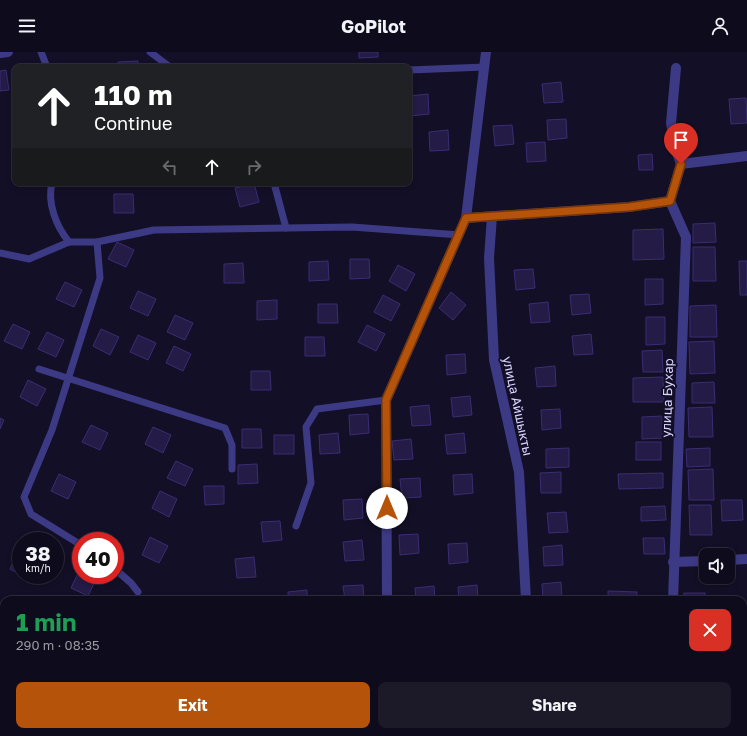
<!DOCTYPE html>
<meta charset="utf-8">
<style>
body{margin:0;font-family:"Golos Text",sans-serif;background:#1c1929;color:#f1f3f6;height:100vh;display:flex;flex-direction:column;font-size:15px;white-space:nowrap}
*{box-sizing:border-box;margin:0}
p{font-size:13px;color:#9b9ba3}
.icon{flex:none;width:22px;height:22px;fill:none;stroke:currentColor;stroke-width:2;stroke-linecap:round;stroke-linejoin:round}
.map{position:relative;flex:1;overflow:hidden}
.sheet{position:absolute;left:0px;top:544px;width:747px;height:140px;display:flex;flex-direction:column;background:#0e0b1c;border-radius:12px 12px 0 0;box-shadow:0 2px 6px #0003,0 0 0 1px #2e2b3b}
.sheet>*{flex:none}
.banner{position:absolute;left:12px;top:12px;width:400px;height:122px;border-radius:8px;box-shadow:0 2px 6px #0003,0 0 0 1px #2e2b3b;background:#202124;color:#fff;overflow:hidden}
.tools{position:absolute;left:699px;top:496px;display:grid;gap:8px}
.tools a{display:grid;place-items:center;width:36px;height:36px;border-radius:8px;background:#0e0b1c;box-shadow:0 2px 6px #0003,0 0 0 1px #2e2b3b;font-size:20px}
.speed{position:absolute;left:12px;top:480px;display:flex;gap:8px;font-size:20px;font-weight:700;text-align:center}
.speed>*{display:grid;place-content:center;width:52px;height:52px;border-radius:50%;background:#0e0b1c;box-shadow:0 2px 6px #0003,0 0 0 1px #2e2b3b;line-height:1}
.speed small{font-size:10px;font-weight:400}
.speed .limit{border:6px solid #d22;background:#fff;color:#111}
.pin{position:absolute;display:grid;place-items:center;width:34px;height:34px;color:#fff;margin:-41px -17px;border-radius:50% 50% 50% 0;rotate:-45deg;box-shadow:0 0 4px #0007}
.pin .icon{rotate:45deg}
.me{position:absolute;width:44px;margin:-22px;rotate:0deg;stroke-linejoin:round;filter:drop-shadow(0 0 3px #0008)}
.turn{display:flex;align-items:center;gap:14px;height:84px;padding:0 16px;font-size:18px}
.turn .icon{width:52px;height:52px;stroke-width:2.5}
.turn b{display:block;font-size:28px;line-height:34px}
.lanes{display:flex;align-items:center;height:38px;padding:0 16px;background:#0003;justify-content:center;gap:20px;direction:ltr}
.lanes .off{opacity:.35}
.round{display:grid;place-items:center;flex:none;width:42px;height:42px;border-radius:8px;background:#1c1929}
.headline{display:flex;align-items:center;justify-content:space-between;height:68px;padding:0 16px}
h1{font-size:24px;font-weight:700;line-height:30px;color:#1e9e55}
.cta{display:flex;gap:8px;margin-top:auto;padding:8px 16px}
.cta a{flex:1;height:46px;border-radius:8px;background:#b45309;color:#fff;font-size:16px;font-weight:700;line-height:46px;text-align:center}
.cta a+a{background:#1c1929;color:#f1f3f6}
header{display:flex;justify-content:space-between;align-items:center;height:52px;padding:0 16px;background:#0e0b1c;font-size:18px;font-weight:700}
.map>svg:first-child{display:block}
.building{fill:#241b47;stroke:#3b2d73}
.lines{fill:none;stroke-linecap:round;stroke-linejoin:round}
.service{stroke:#3d3a85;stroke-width:7}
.minor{stroke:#3d3a85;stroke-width:10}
.tertiary{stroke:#3d3a85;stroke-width:10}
.route-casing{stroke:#753606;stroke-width:10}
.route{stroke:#b45309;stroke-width:7}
.labels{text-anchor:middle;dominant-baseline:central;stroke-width:4;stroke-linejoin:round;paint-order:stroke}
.street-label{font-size:13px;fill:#d9d4ff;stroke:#130f26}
</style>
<header><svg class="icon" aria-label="menu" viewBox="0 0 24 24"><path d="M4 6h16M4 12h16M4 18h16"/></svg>GoPilot<svg class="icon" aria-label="person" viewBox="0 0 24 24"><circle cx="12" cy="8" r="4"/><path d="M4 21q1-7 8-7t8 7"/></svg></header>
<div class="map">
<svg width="747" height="684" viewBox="0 0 747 684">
<rect width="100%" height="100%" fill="#130f26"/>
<g class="building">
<polygon points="359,0 378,0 378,5 359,6"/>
<polygon points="138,9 138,15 118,15 118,10"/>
<polygon points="6,18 9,38 0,39 0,19"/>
<polygon points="561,30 563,50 544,51 542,32"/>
<polygon points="428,42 429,62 410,64 409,44"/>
<polygon points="746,46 747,71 731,72 729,47"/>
<polygon points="566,67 567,86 548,88 547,68"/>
<polygon points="512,73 514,92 495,94 493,74"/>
<polygon points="448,78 449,98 430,99 429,80"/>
<polygon points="545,90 546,109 527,110 526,91"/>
<polygon points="652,102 653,118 639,118 638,103"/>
<polygon points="110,131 130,131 130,132 110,133"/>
<polygon points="254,131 259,150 240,155 235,136"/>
<polygon points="114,142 133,142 134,161 114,161"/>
<polygon points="715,171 716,190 693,191 693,172"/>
<polygon points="663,177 664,207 633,208 633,178"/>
<polygon points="117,190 134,198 126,215 108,207"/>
<polygon points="693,195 715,195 716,229 693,229"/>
<polygon points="350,207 369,207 370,226 350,227"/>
<polygon points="328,209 329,228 309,229 309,210"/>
<polygon points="739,209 747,209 747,243 740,243"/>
<polygon points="243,211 244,231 224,231 224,212"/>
<polygon points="398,213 415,222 406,239 389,229"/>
<polygon points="533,217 535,236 516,238 514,218"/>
<polygon points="645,227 663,227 663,252 645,253"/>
<polygon points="65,230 82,238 74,255 56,247"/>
<polygon points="138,239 156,247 148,264 130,256"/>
<polygon points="451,240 466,253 453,268 439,256"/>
<polygon points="589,242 591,261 572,263 570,243"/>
<polygon points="383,243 400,252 391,269 374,260"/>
<polygon points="277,248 277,267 257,268 257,249"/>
<polygon points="548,250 550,270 531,271 529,252"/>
<polygon points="318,252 337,252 338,271 318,271"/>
<polygon points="716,253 717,285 690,285 690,254"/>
<polygon points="175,263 193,271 185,288 167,280"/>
<polygon points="646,265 665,265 665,292 646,293"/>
<polygon points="13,272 30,280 22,297 4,289"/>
<polygon points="367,273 385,282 376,299 358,290"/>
<polygon points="101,277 119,285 110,303 93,294"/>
<polygon points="47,280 64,288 56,305 38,297"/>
<polygon points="591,282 593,302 574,303 572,284"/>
<polygon points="138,283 156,291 148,308 130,300"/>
<polygon points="305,285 324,285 325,304 305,304"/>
<polygon points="714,289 715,321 690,322 689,290"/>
<polygon points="174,294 191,302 183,319 166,311"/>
<polygon points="662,298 663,320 643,320 642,299"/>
<polygon points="465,302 466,321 447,323 446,303"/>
<polygon points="555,314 556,334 537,335 535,316"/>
<polygon points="251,319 270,319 271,338 251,338"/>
<polygon points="663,325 664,350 633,350 633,326"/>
<polygon points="28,328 46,337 37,354 20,345"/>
<polygon points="714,330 715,351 692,351 692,331"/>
<polygon points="470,344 472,363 453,365 451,346"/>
<polygon points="429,353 431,373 412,374 410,355"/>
<polygon points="712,355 713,385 689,385 688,356"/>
<polygon points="560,357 561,376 542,378 541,358"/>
<polygon points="368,362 369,381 350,383 349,363"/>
<polygon points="662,364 663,386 642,387 642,365"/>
<polygon points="0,366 4,368 0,377"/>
<polygon points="91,373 108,381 100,398 82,390"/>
<polygon points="153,375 171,383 163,401 145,392"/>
<polygon points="242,377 261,377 262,396 242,396"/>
<polygon points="338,381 340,401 320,402 319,383"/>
<polygon points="464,381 466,401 447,402 445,383"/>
<rect x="274" y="383" width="20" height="19"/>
<polygon points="411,387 413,407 394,408 392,389"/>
<rect x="636" y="390" width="25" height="18"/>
<polygon points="569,396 569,415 546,416 546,397"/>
<polygon points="710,396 710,414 687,415 686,397"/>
<polygon points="176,409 193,417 185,434 167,426"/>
<polygon points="257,412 258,431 238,432 238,413"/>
<polygon points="713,417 714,448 689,448 688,418"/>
<polygon points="561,420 561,441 541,441 540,421"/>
<polygon points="663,421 663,436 619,437 618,422"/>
<polygon points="59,422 76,430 68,447 51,439"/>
<polygon points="472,422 473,441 454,443 453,423"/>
<polygon points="420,426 421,445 402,446 400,427"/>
<polygon points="204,434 224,434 224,452 205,453"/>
<polygon points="160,439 177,447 169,465 152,456"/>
<polygon points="362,447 363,466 344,468 343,448"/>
<polygon points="721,448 742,448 743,468 722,469"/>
<polygon points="689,453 711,453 712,483 690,483"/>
<polygon points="665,454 666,468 641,469 641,455"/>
<polygon points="566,460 568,480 549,481 547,461"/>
<polygon points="280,469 282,488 263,490 261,470"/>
<polygon points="418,482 419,501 400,503 399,483"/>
<polygon points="150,485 168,494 159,511 142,503"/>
<polygon points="643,486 664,486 665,502 644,502"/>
<polygon points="362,488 364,508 345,509 343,490"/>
<polygon points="467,491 468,510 449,512 448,492"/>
<polygon points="562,493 563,513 544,514 543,495"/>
<polygon points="18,500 21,501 21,523 10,517"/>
<polygon points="254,505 256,525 237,526 235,507"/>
<polygon points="79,519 81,520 81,523 88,523 96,527 88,544 71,536"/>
<polygon points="561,530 562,548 543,548 542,532"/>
<polygon points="363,533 364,548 345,548 343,534"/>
<polygon points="477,533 478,548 459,548 458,535"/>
<polygon points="434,534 435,548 416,548 415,536"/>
<polygon points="307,538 307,548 288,548 288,540"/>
<polygon points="608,539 637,540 637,548 608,548"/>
<rect x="684" y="541" width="21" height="7"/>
<rect x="720" y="547" width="22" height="1"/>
<polygon points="745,604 747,604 747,635 746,635"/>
<polygon points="290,680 310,680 310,684 291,684"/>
<rect x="327" y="680" width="19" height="4"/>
<rect x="412" y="680" width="19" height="4"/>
<polygon points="482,680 501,680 501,683 482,684"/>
<rect x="621" y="680" width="29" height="4"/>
<rect x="682" y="680" width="23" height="4"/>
</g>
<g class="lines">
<g class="service">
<polyline points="41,0 47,15"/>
<polyline points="150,0 170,15"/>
<polyline points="409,18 485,15"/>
<path d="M52,131C47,151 56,174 69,190"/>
<polyline points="274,131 286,176"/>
<polyline points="0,201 29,207 69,190 97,190 154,178 352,175 460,183"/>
<polyline points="39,317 225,376 232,393 232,417"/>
<polyline points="296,474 311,431 306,375 317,357 386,348"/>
<polyline points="81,493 31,462 24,445 52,378 100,226 97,190"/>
<polyline points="115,517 131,531 138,540"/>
</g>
<g class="minor">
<polyline points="0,1 8,0"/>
<polyline points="676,16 671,71 676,98 681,112"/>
<polyline points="670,149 686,185 673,548"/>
<polyline points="492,164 489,206 494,308 519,420 526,548"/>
<polyline points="728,508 747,507"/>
<polyline points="673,510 706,509"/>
<polyline points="0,619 4,621"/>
<polyline points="254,680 255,684"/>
<polyline points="530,680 530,684"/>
<polyline points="673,684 673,680"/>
</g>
<g class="tertiary">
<polyline points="466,166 629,155 670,149 681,112 747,104"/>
<polyline points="387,548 386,348 466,166 486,0"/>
<polyline points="394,680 394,684"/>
</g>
</g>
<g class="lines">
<g class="route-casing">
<polyline id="route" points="387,456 386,348 466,166 629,155 670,149 681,112"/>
</g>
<use href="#route" class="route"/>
</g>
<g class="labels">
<g class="street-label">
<text transform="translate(667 346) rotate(-88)">улица Бухар</text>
<text transform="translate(518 354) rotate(78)">улица Айшыкты</text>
</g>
</g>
</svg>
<div class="tools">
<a><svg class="icon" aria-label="sound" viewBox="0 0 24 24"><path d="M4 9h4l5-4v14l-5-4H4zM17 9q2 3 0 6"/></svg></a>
</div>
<div class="speed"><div>38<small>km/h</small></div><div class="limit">40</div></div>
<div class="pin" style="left:681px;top:112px;background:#d93025"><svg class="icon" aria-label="arrive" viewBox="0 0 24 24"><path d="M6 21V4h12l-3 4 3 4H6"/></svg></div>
<svg class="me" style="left:387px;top:456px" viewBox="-20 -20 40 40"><circle r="19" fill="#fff"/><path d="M0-13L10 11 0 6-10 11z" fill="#b45309"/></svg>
<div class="banner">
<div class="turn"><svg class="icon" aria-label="ahead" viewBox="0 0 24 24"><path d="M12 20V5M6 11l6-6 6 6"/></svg><div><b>110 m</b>Continue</div></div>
<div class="lanes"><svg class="icon off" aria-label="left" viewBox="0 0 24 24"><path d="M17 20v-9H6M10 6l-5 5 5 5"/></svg><svg class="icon" aria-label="ahead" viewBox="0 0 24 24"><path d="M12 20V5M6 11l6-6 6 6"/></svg><svg class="icon off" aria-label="right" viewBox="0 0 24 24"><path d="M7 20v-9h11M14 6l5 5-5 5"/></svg></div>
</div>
<section class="sheet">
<div class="headline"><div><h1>1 min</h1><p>290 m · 08:35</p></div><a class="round" style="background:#d93025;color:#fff"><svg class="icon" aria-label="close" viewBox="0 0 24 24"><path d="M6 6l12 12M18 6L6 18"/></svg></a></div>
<div class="cta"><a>Exit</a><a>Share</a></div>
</section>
</div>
